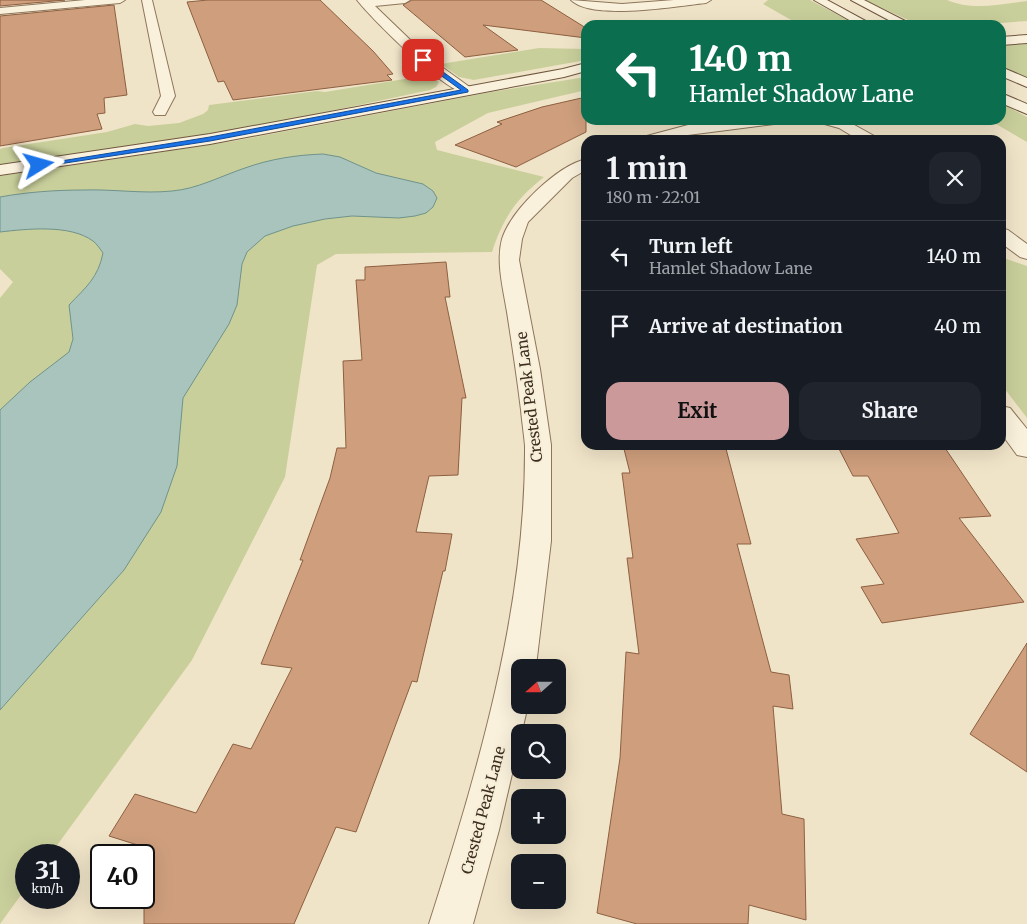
<!DOCTYPE html>
<meta charset="utf-8">
<style>
body{margin:0;font-family:Merriweather,serif;background:#20242c;color:#f1f3f6;height:100vh;display:flex;flex-direction:column;font-size:19px;white-space:nowrap}
*{box-sizing:border-box;margin:0}
p{font-size:16px;color:#9ea1a6}
.icon{flex:none;width:28px;height:28px;fill:none;stroke:currentColor;stroke-width:2;stroke-linecap:round;stroke-linejoin:round}
.map{position:relative;flex:1;overflow:hidden}
.sheet{position:absolute;left:581px;top:135px;width:425px;height:315px;display:flex;flex-direction:column;background:#171b24;border-radius:15px;box-shadow:0 5px 20px #0002}
.sheet>*{flex:none}
.guide{position:absolute;left:581px;top:20px;width:425px;height:105px;border-radius:15px;box-shadow:0 5px 20px #0002;background:#0b6e4f;color:#fff;overflow:hidden}
.needle{width:32px;rotate:249deg}
.fabs{position:absolute;left:511px;top:659px;display:grid;gap:10px}
.fabs a{display:grid;place-items:center;width:55px;height:55px;border-radius:10px;background:#171b24;box-shadow:0 5px 20px #0002;font-size:25px}
.speed{position:absolute;left:15px;top:844px;display:flex;gap:10px;font-size:25px;font-weight:700;text-align:center}
.speed>*{display:grid;place-content:center;width:65px;height:65px;border-radius:50%;background:#171b24;box-shadow:0 5px 20px #0002;line-height:1}
.speed small{font-size:12px;font-weight:400}
.speed .limit{border:2px solid #111;border-radius:8px;background:#fff;color:#111}
.pin{position:absolute;display:grid;place-items:center;width:42px;height:42px;color:#fff;margin:-21px;border-radius:10px;box-shadow:0 2px 8px #0006}
.me{position:absolute;width:55px;margin:-28px;rotate:82deg;stroke-linejoin:round;filter:drop-shadow(0 0 4px #0008)}
.turn{display:flex;align-items:center;gap:18px;height:105px;padding:0 25px;font-size:22px}
.turn .icon{width:65px;height:65px;stroke-width:2.5}
.turn b{display:block;font-size:35px;line-height:42px}
.round{display:grid;place-items:center;flex:none;width:52px;height:52px;border-radius:15px;background:#20242c}
.overview{display:flex;align-items:center;justify-content:space-between;height:85px;padding:0 25px}
h1{font-size:30px;font-weight:700;line-height:38px}
.primary-button{display:flex;gap:10px;margin-top:auto;padding:10px 25px}
.primary-button a{flex:1;height:58px;border-radius:15px;background:#cc999b;color:#111;font-size:20px;font-weight:700;line-height:58px;text-align:center}
.primary-button a+a{background:#20242c;color:#f1f3f6}
ul{padding:0;list-style:none}
li{display:flex;align-items:center;gap:15px;height:70px;padding:0 25px;border-top:1px solid #363941}
li div{flex:1}
li b{display:block;font-size:19px}
li em{font-style:normal}
.map>svg:first-child{display:block}
.green{fill:#c9cf9b}
.water{fill:#a9c4bc;stroke:#6f938a}
.building{fill:#cf9f7d;stroke:#8d5f41}
.lines{fill:none;stroke-linecap:round;stroke-linejoin:round}
.street-casing{stroke:#8d765c;stroke-width:2}
.secondary-casing{stroke:#6f573f;stroke-width:2}
.street{fill:#faf1dc;fill-rule:evenodd}
.secondary{fill:#faf1dc;fill-rule:evenodd}
.route{fill:#1a73e8;stroke:#114b97}
.labels{text-anchor:middle;dominant-baseline:central;stroke-width:4;stroke-linejoin:round;paint-order:stroke}
.street-label{font-size:15px;fill:#3d2e20;stroke:#f7eed8}
</style>
<div class="map">
<svg width="1027" height="924" viewBox="0 0 1027 924">
<rect width="100%" height="100%" fill="#f0e4c8"/>
<g class="green">
<polygon points="768,0 810,0 857,25 800,25 763,4"/>
<path d="M865,0H947C972,11 1001,4 1027,1V21L973,25H919Z"/>
<polygon points="1027,42 1027,79 1001,67 1001,44"/>
<polygon points="539,48 586,49 586,60 474,80 459,77 441,64"/>
<polygon points="429,75 439,82 436,87 430,90 265,125 157,143 0,165 0,149 3,148 107,132 135,124 148,126 179,123 203,114 208,110 209,105 317,91 325,92"/>
<path d="M586,77V90L488,113L435,142L437,150L544,177C516,199 503,218 492,252L336,254L317,265L285,477L192,660L50,855H26V888L0,924V298L13,282L0,269V176L234,141L491,92Z"/>
<polygon points="1001,103 1027,117 1027,142 989,120 1001,120"/>
<polygon points="1001,257 1027,266 1027,418 1001,384"/>
</g>
<path class="water" d="M323,154L340,157L376,173L423,184L433,191L437,198L433,207L426,213L415,216L399,218L352,216L325,219L293,226L265,236L247,252L242,264L237,305L229,324L183,398L177,466L161,512L124,570L0,710V410L30,382L69,352L73,339L69,305C86,287 98,278 103,253C100,249 97,244 93,241C70,224 26,229 0,232V197C27,192 56,190 84,190C113,189 143,194 172,191C197,189 221,176 245,168C270,159 296,155 323,154Z"/>
<g class="building">
<polygon points="0,0 65,0 0,6"/>
<polygon points="208,0 320,0 373,51 393,74 387,75 392,80 233,100 224,81 218,82 187,2"/>
<polygon points="412,0 541,0 586,28 586,38 483,25 518,50 465,57 403,5"/>
<polygon points="114,5 127,95 104,98 105,113 97,114 102,129 0,146 0,16"/>
<polygon points="586,97 586,132 516,167 455,145 502,124 497,122 542,107"/>
<polygon points="446,262 450,297 445,297 466,398 462,398 458,475 429,476 416,532 452,534 445,571 443,571 417,682 412,681 356,832 336,827 294,924 144,924 144,847 109,836 135,794 196,813 233,744 251,749 292,668 261,664 303,560 300,560 330,478 337,448 346,448 343,361 362,360 356,280 365,280 365,267"/>
<polygon points="623,445 725,445 751,544 737,544 771,672 789,675 793,709 773,706 782,814 804,819 806,920 749,905 748,924 637,924 597,913 620,758 626,652 639,654 627,558 633,558 622,473 630,473"/>
<polygon points="837,445 943,445 991,516 959,518 1024,602 882,623 861,587 884,584 856,539 899,533 868,476 853,476"/>
<polygon points="1027,643 1027,772 970,734"/>
</g>
<g class="lines">
<g class="street-casing">
<g id="street">
<polygon points="85,0 125,0 120,3 0,14 0,8"/>
<polygon points="142,0 152,0 175,96 165,115 155,115 153,112 161,96"/>
<path d="M357,0H410L405,3L375,6L428,57L471,88L473,91L471,94C451,99 370,17 357,0Z"/>
<path d="M571,0L622,4L674,0H711L706,3C677,6 592,21 571,0Z"/>
<polygon points="735,120 781,120 779,123 774,124 688,135 667,140 641,140 643,137 688,125"/>
<polygon points="819,120 849,122 876,137 878,140 859,140 839,128 821,123"/>
<path d="M586,159V170L572,178L528,222L522,239L519,260L540,369L551,445V541L536,666L520,668V705H528L499,830L473,924H429C478,770 526,610 525,446C524,434 522,422 521,410C517,377 512,344 507,312C503,288 496,262 502,239C511,210 557,166 586,159Z"/>
<polygon points="1001,228 1008,230 1027,244 1027,259 1020,257 1001,243"/>
<polygon points="1001,406 1010,408 1027,429 1027,457 1017,455 1001,433"/>
</g>
</g>
<g class="secondary-casing">
<g id="secondary">
<polygon points="814,0 827,0 873,25 858,25"/>
<polygon points="851,0 864,0 913,25 898,25"/>
<polygon points="1027,35 1027,43 1001,45 1001,37"/>
<polygon points="586,63 586,71 564,77 210,144 0,175 0,165 210,134 563,69"/>
<polygon points="1001,67 1027,78 1027,87 1001,76"/>
<polygon points="1001,93 1027,104 1027,114 1001,103"/>
</g>
</g>
<use href="#street" class="street"/>
<use href="#secondary" class="secondary"/>
</g>
<polygon class="route" points="421,59 425,59 468,90 468,92 210,141 39,167 36,165 210,137 461,90 421,61"/>
<g class="labels">
<g class="street-label">
<text transform="translate(529 397) rotate(-97)">Crested Peak Lane</text>
<text transform="translate(483 810) rotate(-75)">Crested Peak Lane</text>
</g>
</g>
</svg>
<div class="fabs">
<a><svg class="needle" viewBox="-14 -14 28 28"><path d="M0-13l5 13h-10z" fill="#e53935"/><path d="M0 13l5-13h-10z" fill="#9ea1a6"/></svg></a>
<a><svg class="icon" aria-label="search" viewBox="0 0 24 24"><circle cx="10" cy="10" r="6"/><path d="M15 15l6 6"/></svg></a>
<a>+</a>
<a>−</a>
</div>
<div class="speed"><div>31<small>km/h</small></div><div class="limit">40</div></div>
<div class="pin" style="left:423px;top:60px;background:#d93025"><svg class="icon" aria-label="arrive" viewBox="0 0 24 24"><path d="M6 21V4h12l-3 4 3 4H6"/></svg></div>
<svg class="me" style="left:39px;top:165px" viewBox="-20 -20 40 40"><path d="M0-17L14 15 0 8-14 15z" fill="#1a73e8" stroke="#fff" stroke-width="4"/></svg>
<div class="guide">
<div class="turn"><svg class="icon" aria-label="left" viewBox="0 0 24 24"><path d="M17 20v-9H6M10 6l-5 5 5 5"/></svg><div><b>140 m</b>Hamlet Shadow Lane</div></div>
</div>
<section class="sheet">
<div class="overview"><div><h1>1 min</h1><p>180 m · 22:01</p></div><a class="round"><svg class="icon" aria-label="close" viewBox="0 0 24 24"><path d="M6 6l12 12M18 6L6 18"/></svg></a></div>
<ul>
<li><svg class="icon" aria-label="left" viewBox="0 0 24 24"><path d="M17 20v-9H6M10 6l-5 5 5 5"/></svg><div><b>Turn left</b><p>Hamlet Shadow Lane</p></div><em>140 m</em></li>
<li><svg class="icon" aria-label="arrive" viewBox="0 0 24 24"><path d="M6 21V4h12l-3 4 3 4H6"/></svg><div><b>Arrive at destination</b></div><em>40 m</em></li>
</ul>
<div class="primary-button"><a>Exit</a><a>Share</a></div>
</section>
</div>
